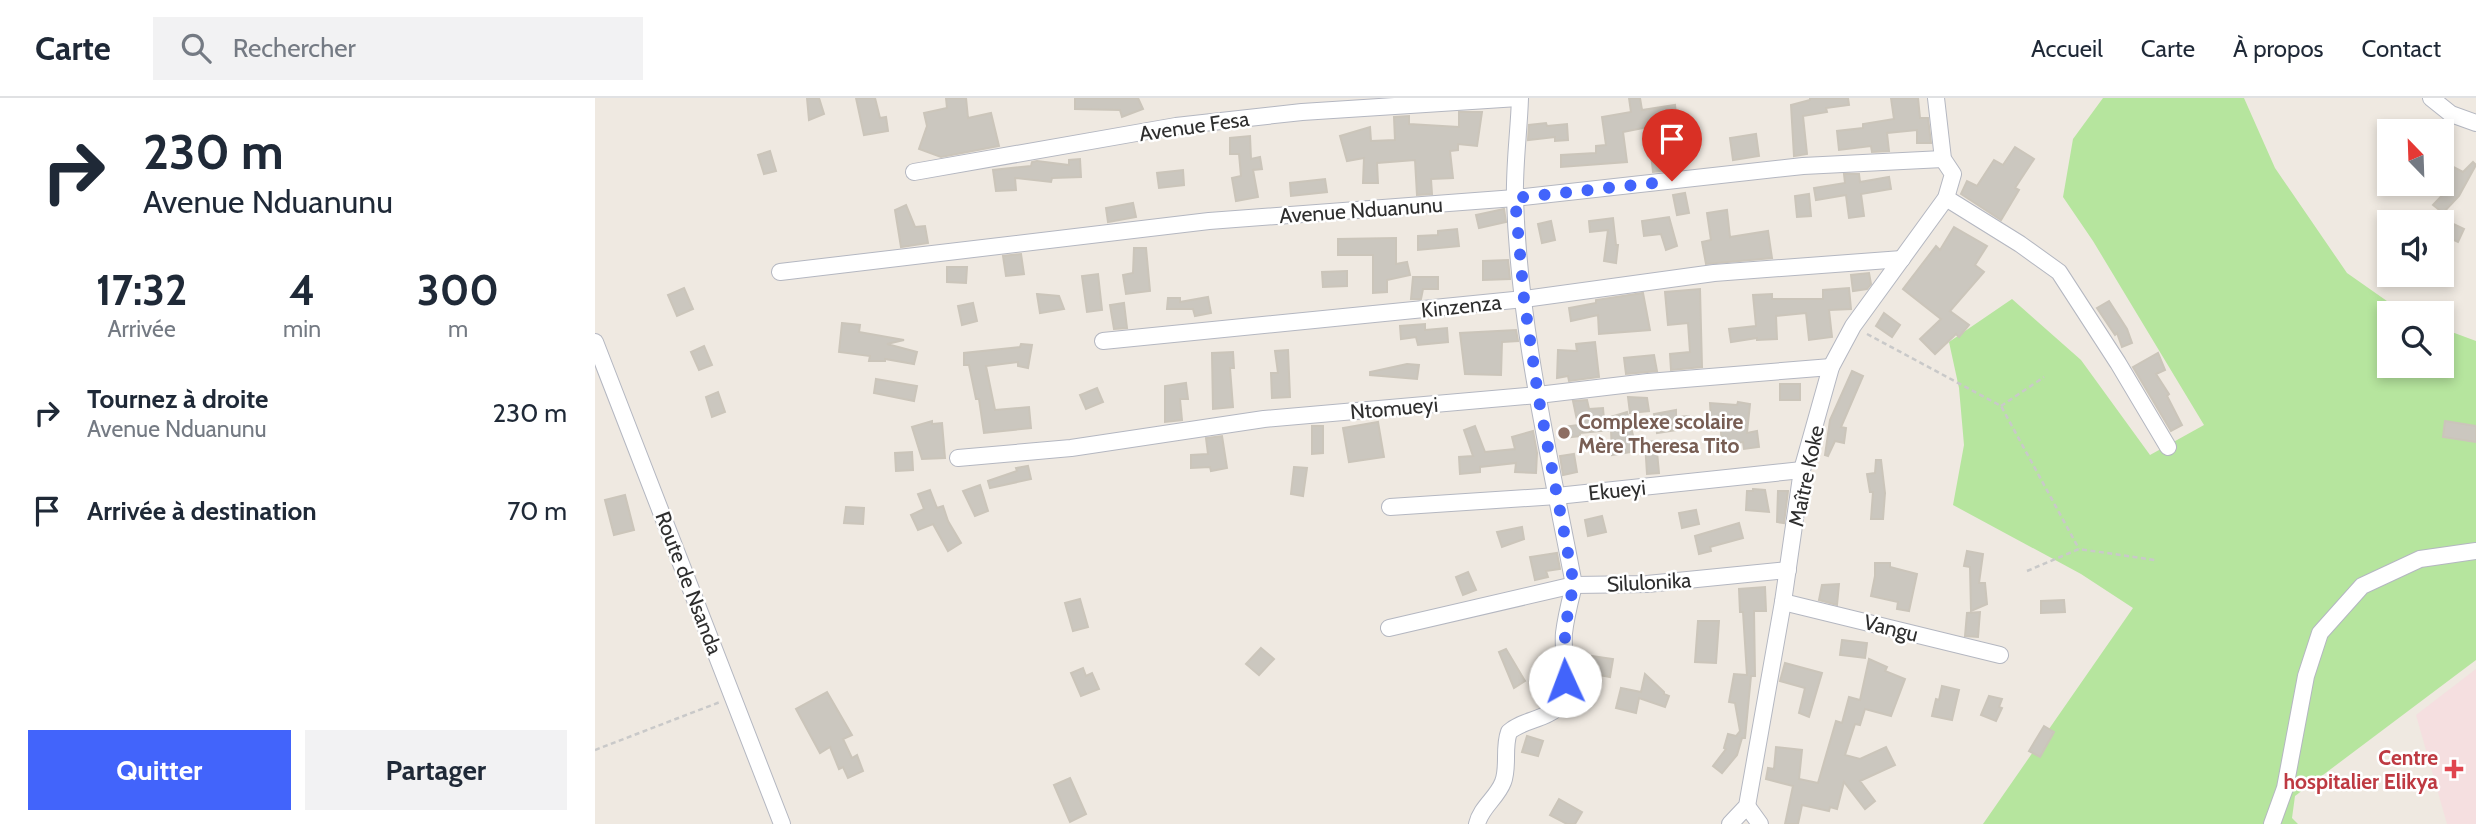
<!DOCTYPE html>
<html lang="fr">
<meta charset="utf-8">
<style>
body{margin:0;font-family:Cabin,sans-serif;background:#f2f2f3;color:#1f2937;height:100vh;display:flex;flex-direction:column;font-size:26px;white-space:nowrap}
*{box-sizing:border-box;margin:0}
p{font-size:23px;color:#747a83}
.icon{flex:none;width:38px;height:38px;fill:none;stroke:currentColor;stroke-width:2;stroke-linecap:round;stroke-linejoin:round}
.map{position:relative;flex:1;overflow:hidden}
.panel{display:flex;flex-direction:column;background:#fff;width:595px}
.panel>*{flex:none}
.top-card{background:#fff;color:#1f2937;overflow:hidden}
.needle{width:46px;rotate:337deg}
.controls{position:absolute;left:1782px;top:21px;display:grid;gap:14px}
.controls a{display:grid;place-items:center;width:77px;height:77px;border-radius:0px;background:#fff;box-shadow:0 4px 10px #0003;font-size:35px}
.pin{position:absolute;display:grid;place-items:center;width:60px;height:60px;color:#fff;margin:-72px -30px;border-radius:50% 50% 50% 0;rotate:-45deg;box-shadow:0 0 7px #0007}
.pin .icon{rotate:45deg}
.me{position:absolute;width:77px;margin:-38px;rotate:358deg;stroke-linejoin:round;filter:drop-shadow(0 0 5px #0008)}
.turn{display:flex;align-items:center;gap:24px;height:147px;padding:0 28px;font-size:32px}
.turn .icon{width:91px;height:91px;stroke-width:2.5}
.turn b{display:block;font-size:49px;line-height:60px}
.eta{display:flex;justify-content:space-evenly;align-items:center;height:119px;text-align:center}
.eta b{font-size:42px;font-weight:700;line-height:49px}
.action{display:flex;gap:14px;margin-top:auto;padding:14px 28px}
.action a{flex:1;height:80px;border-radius:0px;background:#4264fb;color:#fff;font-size:28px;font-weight:700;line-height:80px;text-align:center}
.action a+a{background:#f2f2f3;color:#1f2937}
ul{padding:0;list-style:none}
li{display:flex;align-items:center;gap:21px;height:98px;padding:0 28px}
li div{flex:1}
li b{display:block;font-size:26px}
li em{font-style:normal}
header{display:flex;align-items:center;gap:42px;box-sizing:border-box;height:98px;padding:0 35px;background:#fff;border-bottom:2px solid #e0e1e3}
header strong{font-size:33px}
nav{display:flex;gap:38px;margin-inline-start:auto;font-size:24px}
.search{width:490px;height:63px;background:#f2f2f3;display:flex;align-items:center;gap:18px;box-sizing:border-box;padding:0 24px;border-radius:0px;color:#747a83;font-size:26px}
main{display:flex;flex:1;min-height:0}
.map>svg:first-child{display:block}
.medical{fill:#f5dfe0}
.green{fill:#b6e59e}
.building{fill:#cbc7bf;stroke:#cbc5ba;stroke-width:2}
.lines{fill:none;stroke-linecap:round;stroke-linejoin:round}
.minor-casing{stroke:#b4b7c1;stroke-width:18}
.path{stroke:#c9c9c9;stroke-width:2.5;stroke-dasharray:5 3.5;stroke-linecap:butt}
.minor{stroke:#fff;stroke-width:16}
.route{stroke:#4264fb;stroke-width:12;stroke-dasharray:0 21.6}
.education-dot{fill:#8d6e63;stroke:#fff;stroke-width:2.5}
.health-dot{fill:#e0444e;stroke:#fff;stroke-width:2.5}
.labels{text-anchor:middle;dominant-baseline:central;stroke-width:5;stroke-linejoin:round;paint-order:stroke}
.street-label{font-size:21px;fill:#2e2e2e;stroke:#fff}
.education-label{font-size:21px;font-weight:bold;fill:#785e54;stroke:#fff;text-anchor:start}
.health-label{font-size:21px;font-weight:bold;fill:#be3a42;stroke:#fff;text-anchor:end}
</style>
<header>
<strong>Carte</strong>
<div class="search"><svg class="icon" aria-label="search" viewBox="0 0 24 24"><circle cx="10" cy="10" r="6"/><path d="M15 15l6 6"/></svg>Rechercher</div>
<nav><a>Accueil</a><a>Carte</a><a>À propos</a><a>Contact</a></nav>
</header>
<main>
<section class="panel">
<div class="top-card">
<div class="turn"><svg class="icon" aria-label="right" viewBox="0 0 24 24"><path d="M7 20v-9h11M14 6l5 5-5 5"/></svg><div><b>230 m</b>Avenue Nduanunu</div></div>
</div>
<div class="eta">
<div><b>17:32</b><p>Arrivée</p></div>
<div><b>4</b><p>min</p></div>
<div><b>300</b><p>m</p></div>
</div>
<ul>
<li><svg class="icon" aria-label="right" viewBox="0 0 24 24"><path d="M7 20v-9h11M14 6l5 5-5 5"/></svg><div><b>Tournez à droite</b><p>Avenue Nduanunu</p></div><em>230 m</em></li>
<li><svg class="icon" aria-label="arrive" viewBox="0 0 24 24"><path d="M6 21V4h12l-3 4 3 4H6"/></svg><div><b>Arrivée à destination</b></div><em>70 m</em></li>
</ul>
<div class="action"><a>Quitter</a><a>Partager</a></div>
</section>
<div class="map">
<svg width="1881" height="726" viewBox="0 0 1881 726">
<rect width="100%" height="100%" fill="#efe9e1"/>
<polygon class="medical" points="1881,571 1881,726 1852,726 1821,617"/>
<polygon class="green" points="1508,0 1649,0 1680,70 1752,175 1809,215 1794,215 1794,268 1846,268 1846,230 1881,243 1881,562 1700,698 1697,720 1703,726 1388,726 1538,510 1486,476 1358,407 1369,347 1364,290 1354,244 1417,201 1486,262 1555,357 1609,327 1498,143 1468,99 1478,41"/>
<g class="building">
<polygon points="212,0 224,0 229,16 214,22"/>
<polygon points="261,0 280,0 285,20 291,19 293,33 269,37"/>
<polygon points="351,0 371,0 373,20 396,15 404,48 346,59 324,51 332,28 329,15 352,10"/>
<polygon points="480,0 543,0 548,11 527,19 525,12 480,11"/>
<polygon points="1034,0 1045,0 1047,12 1080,7 1084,43 1100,42 1100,57 1082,58 1083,71 1058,74 1053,29 1028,34 1032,64 966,69 966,57 1001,55 1001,48 1011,47 1007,19 1036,14"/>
<polygon points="1215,0 1253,0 1254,7 1231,10 1232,14 1208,18 1212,56 1199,58 1196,7 1215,2"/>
<polygon points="1296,0 1323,0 1325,20 1333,20 1336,45 1322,45 1322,32 1292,35 1294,53 1277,54 1276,48 1244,52 1242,33 1268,30 1268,26 1299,21"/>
<polygon points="864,14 887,14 882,48 863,46 863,52 855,53 858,80 836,81 837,96 822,97 820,62 782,65 783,85 768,85 769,60 752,63 745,38 775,29 776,43 800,42 799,19 814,18 814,26 864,29"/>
<polygon points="951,25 952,28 972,26 973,42 960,43 960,39 933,42 934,27"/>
<polygon points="1161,36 1164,58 1138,62 1135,40"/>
<polygon points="655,38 656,61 665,59 667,71 658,72 663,99 641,103 637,80 646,78 644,56 635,56 635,40"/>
<polygon points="1420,49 1439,61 1420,90 1424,92 1406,122 1366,96 1372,83 1382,88 1399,62 1408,67"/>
<polygon points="175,53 181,73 169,76 163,57"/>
<polygon points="485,61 486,79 457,80 456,84 420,80 421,92 401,93 398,72 436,68 437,64 442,63 474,67 474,62"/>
<polygon points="1878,64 1881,67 1864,98 1848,115 1838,107 1858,86 1846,79 1846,73 1851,65 1868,74"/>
<polygon points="588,72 589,87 564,90 562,75"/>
<polygon points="1249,76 1264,76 1265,84 1294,79 1296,91 1266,96 1269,118 1254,120 1251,97 1221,102 1219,90 1250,85"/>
<polygon points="730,81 732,94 696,98 695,85"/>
<polygon points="1090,95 1094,115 1082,117 1078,97"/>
<polygon points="1214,96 1216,118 1202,119 1200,98"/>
<polygon points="538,105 541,119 513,124 511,110"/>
<polygon points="311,107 320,129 330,128 333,145 306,149 300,112"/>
<polygon points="909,111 911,124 884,130 881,117"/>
<polygon points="1132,112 1135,139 1173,133 1177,160 1111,166 1107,144 1116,142 1112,115"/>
<polygon points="1074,119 1082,148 1071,152 1066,136 1049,138 1047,123"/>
<polygon points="1018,120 1021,147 1023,147 1021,165 1009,163 1013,132 995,134 994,123"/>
<polygon points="956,123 960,142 947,145 943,126"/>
<polygon points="1852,123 1869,131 1863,144 1846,136"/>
<polygon points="1359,129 1392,148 1380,167 1389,174 1355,213 1374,227 1364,239 1361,236 1340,256 1325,241 1346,221 1308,191 1341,148 1345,152"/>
<polygon points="862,131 864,148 823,152 823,138 843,137 843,133"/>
<polygon points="801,140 801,166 812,164 815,177 792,182 792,194 778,195 778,157 743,157 743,141"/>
<polygon points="539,150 551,150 555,193 531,196 528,177 538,175"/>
<polygon points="426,156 429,176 411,178 408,158"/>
<polygon points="913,162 915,181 888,182 888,163"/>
<polygon points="352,169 372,169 371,185 352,184"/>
<polygon points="752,173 752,188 728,189 727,174"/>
<polygon points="1274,175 1276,186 1272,191 1258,193 1256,177"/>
<polygon points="503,176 507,212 492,214 487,178"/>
<polygon points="818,179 843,179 843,191 828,191 826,201 816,201"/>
<polygon points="89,190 98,211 82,218 73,197"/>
<polygon points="1254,190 1256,211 1234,212 1237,239 1214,242 1211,215 1181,218 1182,241 1162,242 1162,240 1136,244 1134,231 1161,228 1158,197 1177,196 1177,201 1228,201 1228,192"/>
<polygon points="1105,191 1107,269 1076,272 1075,256 1095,254 1093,225 1073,227 1070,194"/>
<polygon points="1048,195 1055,232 1004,236 1003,217 976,223 974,210 1001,205 1001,202"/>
<polygon points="442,196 464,198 469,211 445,215"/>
<polygon points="613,199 616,215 600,218 598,211 572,211 573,200 585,200 585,204"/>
<polygon points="1514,203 1532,231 1537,245 1527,249 1522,235 1520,237 1502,210"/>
<polygon points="378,205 382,223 367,227 363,208"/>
<polygon points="529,205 532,230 519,231 515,207"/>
<polygon points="1289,215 1305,227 1297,239 1281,228"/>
<polygon points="247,225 265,227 264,234 309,242 292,246 322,254 319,266 290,261 290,263 274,263 275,258 244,254"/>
<polygon points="830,226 830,232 852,230 853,244 823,247 821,239 806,241 805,228"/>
<polygon points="921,232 923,243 907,244 906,277 870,276 865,235"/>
<polygon points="1000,244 1004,279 974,283 973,278 962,280 963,252 982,253 981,246"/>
<polygon points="426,246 437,247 433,270 423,268 423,264 391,268 400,312 434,309 436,330 389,335 384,301 381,301 374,267 369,267 369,255 425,249"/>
<polygon points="109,248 117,267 104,272 96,254"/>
<polygon points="693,252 695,299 677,300 676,275 683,275 680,253"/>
<polygon points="638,254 639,270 635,270 638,309 618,311 617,255"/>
<polygon points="1563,255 1570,272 1561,276 1574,296 1572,298 1587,327 1576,333 1538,269"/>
<polygon points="1059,257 1062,273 1031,276 1029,260"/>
<polygon points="812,266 824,267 822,281 775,277 775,274"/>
<polygon points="1257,273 1268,278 1246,329 1251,330 1249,345 1240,343 1233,358 1230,357 1235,322"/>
<polygon points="281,281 322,288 319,303 279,295"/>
<polygon points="591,285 593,301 585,301 587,322 570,324 570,288"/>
<rect x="1185" y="286" width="20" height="16"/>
<polygon points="502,290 508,304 491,311 485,297"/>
<polygon points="123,294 130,314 117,319 111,299"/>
<polygon points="1033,299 1052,300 1054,313 1035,315"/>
<polygon points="992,302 994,311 1008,310 1009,321 1032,314 1042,353 1017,357 1016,332 985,335 985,338 969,340 968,329 983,327 978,303"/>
<polygon points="1143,304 1155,306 1152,335 1162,333 1164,349 1149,351 1148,344 1127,347 1125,322 1116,322 1115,305 1142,307"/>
<polygon points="1081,312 1081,319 1094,318 1095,330 1062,335 1059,316"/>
<polygon points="337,323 337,326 347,325 350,360 327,361 317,329"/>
<polygon points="1850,323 1881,328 1881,344 1848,339"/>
<polygon points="783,324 789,359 754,364 748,330"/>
<polygon points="717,328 728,328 728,355 717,356"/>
<polygon points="880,328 890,354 920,351 917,339 938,333 942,355 941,375 920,374 921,365 885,369 885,374 865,376 864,359 878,358 869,332"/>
<polygon points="627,338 632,370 616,373 615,369 596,370 596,357 613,356 611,340"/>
<polygon points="1061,343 1064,375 1052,376 1050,344"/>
<polygon points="317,354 318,372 301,373 300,355"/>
<polygon points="979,356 982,374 968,377 965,358"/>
<polygon points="1281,362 1286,362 1290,395 1288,421 1276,421 1278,394 1275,394 1272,376 1280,375"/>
<polygon points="433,368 436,381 395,390 393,383 422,373 421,370"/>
<polygon points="699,369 712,370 708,398 696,396"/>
<polygon points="385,387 393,413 380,418 368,393"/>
<polygon points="1158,391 1170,392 1174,414 1151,412 1152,393 1158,393"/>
<polygon points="335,392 342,410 348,408 353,423 366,445 353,453 338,426 323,432 316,417 329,411 323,396"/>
<polygon points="1183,393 1193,393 1189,425 1182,424"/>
<polygon points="30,397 39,432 19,437 10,402"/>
<polygon points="251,409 269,410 268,426 249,425"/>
<polygon points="1101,412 1104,426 1087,430 1084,415"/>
<polygon points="1007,418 1011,434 993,438 990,422"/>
<polygon points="1144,425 1148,440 1115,449 1116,453 1104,456 1100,438"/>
<polygon points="927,429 929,441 907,449 902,434"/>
<polygon points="1372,453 1388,456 1384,485 1390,485 1392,506 1376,513 1375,469 1369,468"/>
<polygon points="962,455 965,471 951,473 953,479 940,482 935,459"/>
<polygon points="1280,465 1295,465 1295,469 1322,476 1314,513 1302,511 1303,504 1276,498 1280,478"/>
<polygon points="873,474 881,492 868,497 861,479"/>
<polygon points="1244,486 1242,507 1224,502 1227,487"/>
<polygon points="1170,489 1171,513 1159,513 1160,578 1156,578 1150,640 1147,640 1142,657 1127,675 1118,668 1131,651 1129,650 1133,636 1141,638 1145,633 1140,605 1134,604 1139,576 1152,577 1148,514 1145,514 1144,491"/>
<polygon points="485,501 493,529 478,533 470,505"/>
<polygon points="1469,502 1470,514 1446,515 1446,503"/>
<polygon points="1385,514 1383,539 1370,538 1372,515"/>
<polygon points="1103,523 1124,523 1121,565 1100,564"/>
<polygon points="1247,542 1272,545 1270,560 1245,557"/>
<polygon points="666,550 679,561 664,577 651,566"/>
<polygon points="911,551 930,583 919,590 904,554"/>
<polygon points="997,558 1018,561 1015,579 994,575"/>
<polygon points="1274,561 1292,569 1290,573 1310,581 1296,618 1270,611 1265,627 1260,626 1250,657 1265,661 1291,649 1300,667 1265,683 1280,703 1270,711 1249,684 1242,711 1235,709 1234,713 1207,707 1203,726 1190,726 1198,688 1171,681 1173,670 1179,671 1181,649 1207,652 1204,681 1223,685 1241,623 1247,625 1254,599 1265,602"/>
<polygon points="1190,565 1227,575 1214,619 1204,615 1210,590 1185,583"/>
<polygon points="488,570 491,578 497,575 504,591 486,598 476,575"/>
<polygon points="1050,576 1069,594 1069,596 1074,598 1070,609 1044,600 1041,615 1021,610 1026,590 1046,594"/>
<polygon points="1347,588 1364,592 1357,622 1337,618 1341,601 1344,602"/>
<polygon points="232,594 257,637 248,641 257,660 262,657 268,673 253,680 248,669 244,671 235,649 225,655 201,611"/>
<polygon points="1394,598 1407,601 1404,609 1407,610 1401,623 1386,617"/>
<polygon points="1449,628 1459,634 1445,659 1434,653"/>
<polygon points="932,638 948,643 943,658 927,654"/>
<polygon points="475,680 491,716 475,724 459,687"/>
<polygon points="964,701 987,714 980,726 972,726 955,717"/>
</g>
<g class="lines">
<g class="minor-casing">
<g id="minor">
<polyline points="1836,0 1856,16 1881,25"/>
<polyline points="319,74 581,28 707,14 923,0"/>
<polyline points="1351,100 1425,146 1464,174 1523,265 1573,349"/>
<polyline points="185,174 614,123 920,100 1208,68 1348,61"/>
<polyline points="508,243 929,201 1119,175 1307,161"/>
<polyline points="0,244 187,726"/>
<polyline points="363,360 476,350 669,321 943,297 1053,284 1236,269"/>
<polyline points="795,409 962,398 1207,372"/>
<polyline points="1188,504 1405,557"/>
<polyline points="794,530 979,487 1052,486 1193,472"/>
<polyline points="1152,708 1165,726"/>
<path d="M882,726C886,709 902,700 908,684C914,669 908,650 914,634C927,622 949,622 962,610C976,597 967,553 969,535C971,518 975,503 979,487C955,360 924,231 920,101C919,68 924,33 925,0"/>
<polyline points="1135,726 1152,708 1188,504 1207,372 1236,269 1258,228 1351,100 1358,76 1348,61 1341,0"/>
<polyline points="1677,726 1690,690 1711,578 1725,535 1767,488 1825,461 1881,453"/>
</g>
</g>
<g class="path">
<polyline points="1272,236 1406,308 1484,451"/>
<polyline points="1406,308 1449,279"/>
<polyline points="1432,473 1484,451 1560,462"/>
<polyline points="0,652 125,604"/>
</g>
<use href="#minor" class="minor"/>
</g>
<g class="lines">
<path class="route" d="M970,583C968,549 970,520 979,487L943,297L929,201L920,100L1077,83"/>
</g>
<circle class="education-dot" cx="969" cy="335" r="7"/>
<path class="health-dot" d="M1855.5 660.5h7v7h7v7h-7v7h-7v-7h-7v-7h7z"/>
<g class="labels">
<g class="street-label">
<text transform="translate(599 28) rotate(-8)">Avenue Fesa</text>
<text transform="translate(766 112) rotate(-4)">Avenue Nduanunu</text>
<text transform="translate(866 208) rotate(-6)">Kinzenza</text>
<text transform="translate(799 310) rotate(-5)">Ntomueyi</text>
<text transform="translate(1211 378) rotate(-78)">Maître Koke</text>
<text transform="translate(1022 392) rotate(-6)">Ekueyi</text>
<text transform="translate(1054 484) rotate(-3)">Silulonika</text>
<text transform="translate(94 485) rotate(69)">Route de Nsanda</text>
<text transform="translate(1296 530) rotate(14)">Vangu</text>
</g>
<g class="education-label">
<text x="983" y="323">Complexe scolaire<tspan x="983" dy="24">Mère Theresa Tito</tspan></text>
</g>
<g class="health-label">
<text x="1843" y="659">Centre<tspan x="1843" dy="24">hospitalier Elikya</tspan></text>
</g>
</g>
</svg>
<div class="controls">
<a><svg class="needle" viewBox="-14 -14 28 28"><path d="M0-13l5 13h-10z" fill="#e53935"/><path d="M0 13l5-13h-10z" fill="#747a83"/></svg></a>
<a><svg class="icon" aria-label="sound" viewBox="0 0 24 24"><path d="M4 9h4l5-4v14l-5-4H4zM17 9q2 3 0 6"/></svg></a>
<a><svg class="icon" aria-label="search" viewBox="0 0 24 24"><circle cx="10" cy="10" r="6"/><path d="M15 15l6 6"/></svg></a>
</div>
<div class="pin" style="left:1077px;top:83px;background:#d93025"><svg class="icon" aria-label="arrive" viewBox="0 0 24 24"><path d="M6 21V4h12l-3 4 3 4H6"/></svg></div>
<svg class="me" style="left:970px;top:583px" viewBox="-20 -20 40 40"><circle r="19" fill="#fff"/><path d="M0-13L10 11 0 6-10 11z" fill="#4264fb"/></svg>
</div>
</main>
